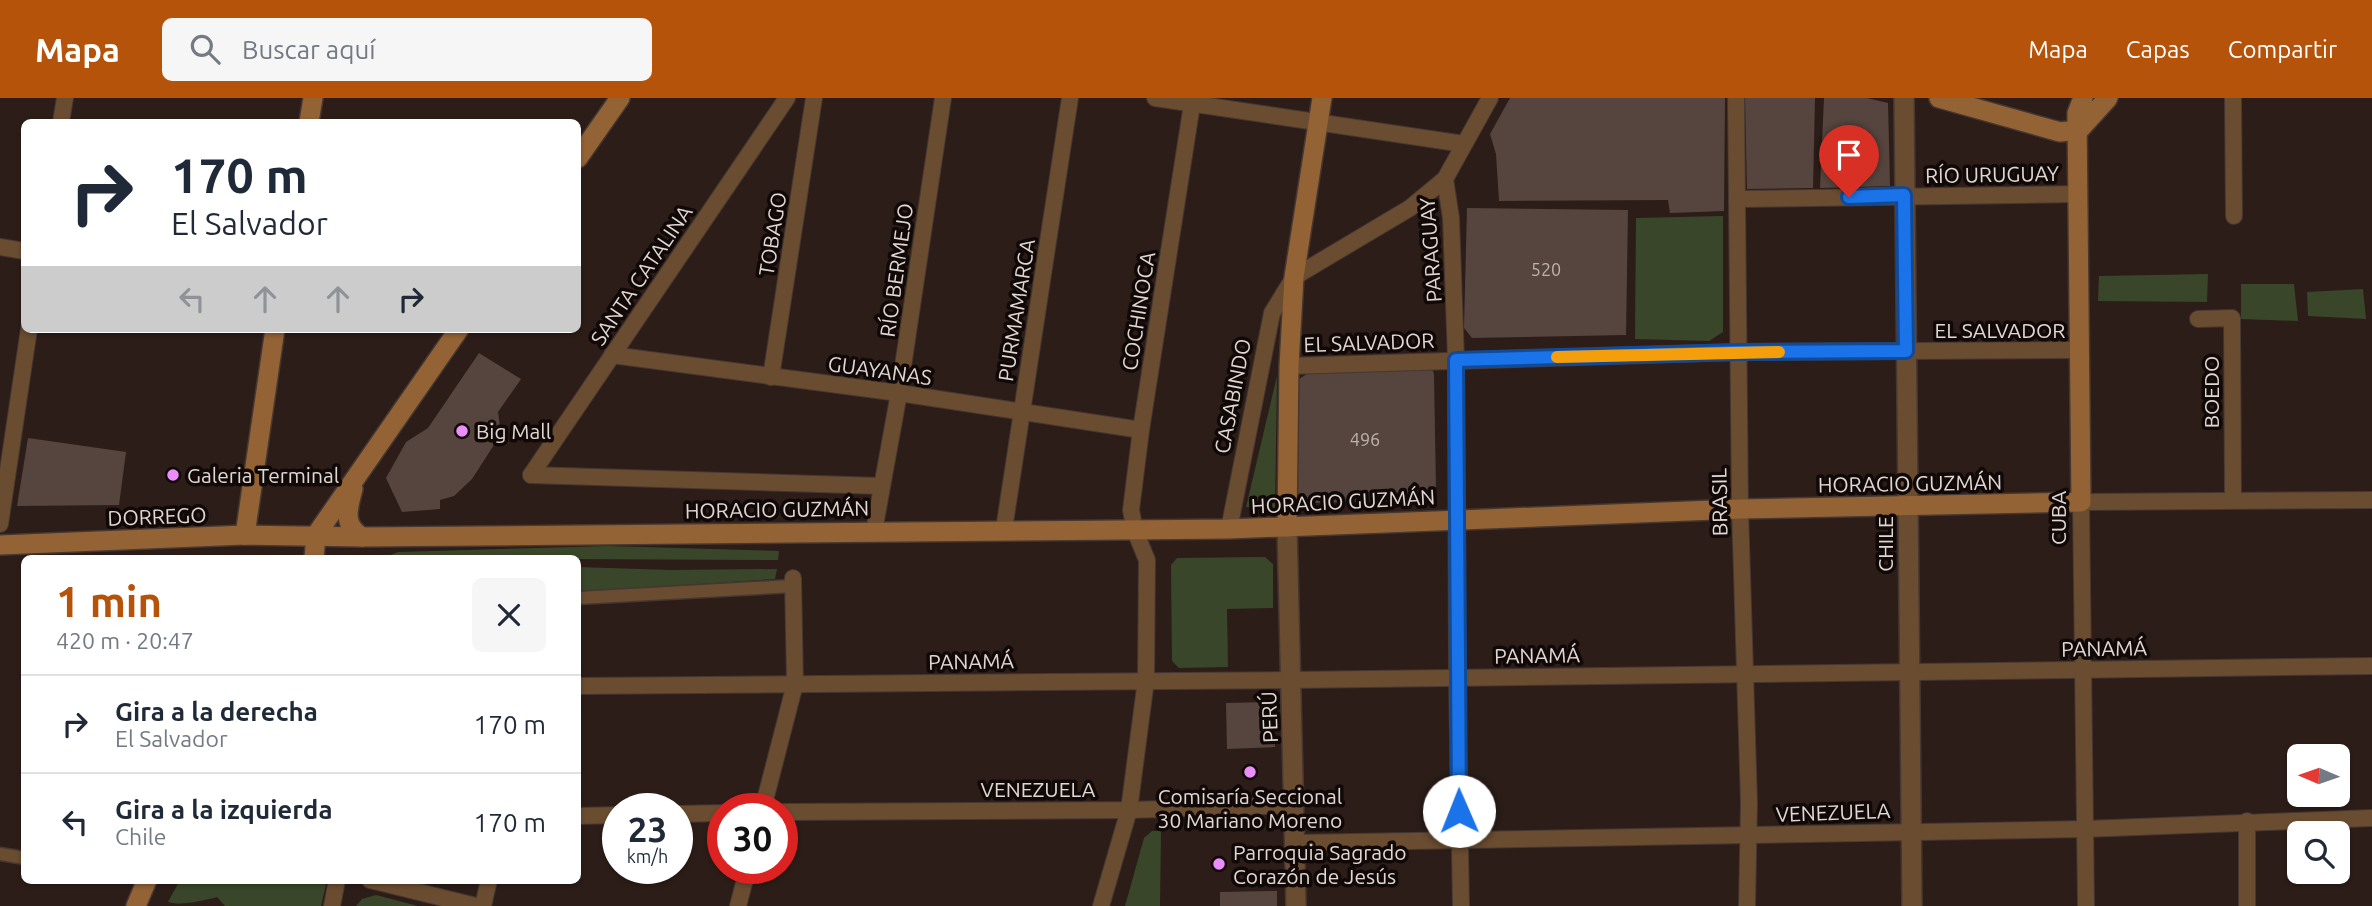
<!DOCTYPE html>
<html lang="es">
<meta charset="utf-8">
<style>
body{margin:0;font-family:Ubuntu,sans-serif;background:#f6f6f7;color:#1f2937;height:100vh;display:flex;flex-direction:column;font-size:26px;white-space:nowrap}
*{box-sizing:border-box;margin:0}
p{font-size:23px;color:#747a83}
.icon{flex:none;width:38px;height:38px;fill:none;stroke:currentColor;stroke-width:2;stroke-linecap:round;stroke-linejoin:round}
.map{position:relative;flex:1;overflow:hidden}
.side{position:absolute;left:21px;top:457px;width:560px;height:329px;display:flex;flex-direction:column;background:#fff;border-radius:10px;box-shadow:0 2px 5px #0004}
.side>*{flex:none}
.hud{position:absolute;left:21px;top:21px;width:560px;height:214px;border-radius:10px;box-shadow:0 2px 5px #0004;background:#fff;color:#1f2937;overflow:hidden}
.needle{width:46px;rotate:272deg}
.controls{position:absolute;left:2287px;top:646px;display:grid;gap:14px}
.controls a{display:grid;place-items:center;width:63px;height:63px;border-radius:10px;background:#fff;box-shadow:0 2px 5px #0004;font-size:35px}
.speed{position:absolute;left:602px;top:695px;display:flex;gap:14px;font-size:35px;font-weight:700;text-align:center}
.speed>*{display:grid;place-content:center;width:91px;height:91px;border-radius:50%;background:#fff;box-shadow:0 2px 5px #0004;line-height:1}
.speed small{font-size:18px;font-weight:400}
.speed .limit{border:10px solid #d22;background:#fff;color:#111}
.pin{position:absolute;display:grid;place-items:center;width:60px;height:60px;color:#fff;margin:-72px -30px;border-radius:50% 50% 50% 0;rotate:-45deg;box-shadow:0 0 7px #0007}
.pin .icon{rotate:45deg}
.me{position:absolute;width:77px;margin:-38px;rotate:359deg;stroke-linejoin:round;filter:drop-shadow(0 0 5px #0008)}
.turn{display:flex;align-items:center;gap:24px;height:147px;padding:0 35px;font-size:32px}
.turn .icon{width:91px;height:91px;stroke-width:2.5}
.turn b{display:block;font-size:49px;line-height:60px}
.lanes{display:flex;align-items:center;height:66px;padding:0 35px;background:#0003;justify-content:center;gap:35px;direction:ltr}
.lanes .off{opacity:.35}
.round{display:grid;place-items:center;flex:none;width:74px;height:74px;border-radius:10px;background:#f6f6f7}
.summary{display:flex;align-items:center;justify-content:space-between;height:119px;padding:0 35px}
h1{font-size:42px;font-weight:700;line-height:52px;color:#b45309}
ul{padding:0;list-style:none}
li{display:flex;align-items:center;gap:21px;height:98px;padding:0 35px;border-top:2px solid #e0e1e3}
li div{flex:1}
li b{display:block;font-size:26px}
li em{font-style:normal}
header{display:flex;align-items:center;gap:42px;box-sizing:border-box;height:98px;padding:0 35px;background:#b45309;color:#fff}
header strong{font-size:33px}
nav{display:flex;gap:38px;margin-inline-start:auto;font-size:24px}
.search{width:490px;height:63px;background:#f6f6f7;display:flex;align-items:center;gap:18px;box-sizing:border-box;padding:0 24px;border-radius:10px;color:#747a83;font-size:26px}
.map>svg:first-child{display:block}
.green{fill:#3a4629}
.building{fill:#56453e}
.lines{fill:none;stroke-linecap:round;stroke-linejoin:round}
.pedestrian-casing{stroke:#453732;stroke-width:15}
.minor-casing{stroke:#453732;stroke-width:18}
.tertiary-casing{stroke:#453732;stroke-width:22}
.secondary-casing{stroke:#453732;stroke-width:22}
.pedestrian{stroke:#6a4c31;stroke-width:12}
.minor{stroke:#6a4c31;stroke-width:16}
.tertiary{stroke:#6a4c31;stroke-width:19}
.secondary{stroke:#936336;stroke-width:19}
.route-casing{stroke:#114b97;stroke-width:18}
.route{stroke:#1a73e8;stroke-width:12}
.slow{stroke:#f59e0b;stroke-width:12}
.poi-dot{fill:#eb8dfc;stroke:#100907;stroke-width:2.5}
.labels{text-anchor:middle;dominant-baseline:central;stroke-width:7;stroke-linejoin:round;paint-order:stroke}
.number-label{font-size:18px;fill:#beb2ad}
.street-label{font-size:21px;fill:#e0d6d2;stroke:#100907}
.poi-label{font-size:21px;fill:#e0d6d2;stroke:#100907;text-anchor:start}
</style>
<header>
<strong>Mapa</strong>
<div class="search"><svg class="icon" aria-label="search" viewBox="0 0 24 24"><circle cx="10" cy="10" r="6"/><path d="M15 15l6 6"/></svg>Buscar aquí</div>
<nav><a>Mapa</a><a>Capas</a><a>Compartir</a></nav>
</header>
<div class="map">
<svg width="2372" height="808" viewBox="0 0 2372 808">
<rect width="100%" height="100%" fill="#2c1d18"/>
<g class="green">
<polygon points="1723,118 1723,234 1709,243 1635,241 1636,120"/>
<polygon points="2208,176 2207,204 2098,203 2099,178"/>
<polygon points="2241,186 2294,186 2298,223 2241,221"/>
<polygon points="2363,191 2366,221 2308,218 2307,194"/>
<polygon points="1277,278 1275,410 1246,409"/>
<polygon points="608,448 779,453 778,462 383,460 398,454"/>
<polygon points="1265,459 1273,466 1273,510 1227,511 1228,569 1179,570 1172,563 1171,467 1177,460"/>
<polygon points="578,469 670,472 777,471 775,481 578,494"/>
<polygon points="1152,733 1161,733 1160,808 1125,808 1144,740"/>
<path d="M180,782H327L321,808H225L217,799C202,803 181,808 168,804Z"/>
<polygon points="376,797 418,808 356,808 362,801"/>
</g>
<g class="building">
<polygon points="1510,0 1725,0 1724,113 1670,115 1668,102 1499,103 1496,56 1490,36"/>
<polygon points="1745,0 1815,0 1813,90 1747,91"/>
<polygon points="1824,0 1867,0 1888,5 1890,88 1820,90"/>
<polygon points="1467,110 1628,112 1626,237 1472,240 1464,230"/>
<polygon points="479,255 521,281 498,314 501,336 472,381 454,398 440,402 440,411 402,414 386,380 406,344 428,330"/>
<polygon points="1432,271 1434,276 1436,392 1431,401 1426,403 1300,405 1297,402 1296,283 1310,274"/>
<polygon points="28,340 126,354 119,407 17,408"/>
<polygon points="1269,604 1274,608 1275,649 1227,651 1226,605"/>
<polygon points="1277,793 1277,808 1220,808 1220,794"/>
</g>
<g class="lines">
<g class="pedestrian-casing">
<g id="pedestrian">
<polyline points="578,500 793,488"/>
<polyline points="0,756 24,760"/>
</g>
</g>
<g class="minor-casing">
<g id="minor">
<polyline points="1155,0 1464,46"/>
<polyline points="1736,0 1740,411 1749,705 1747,808"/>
<polyline points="2233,0 2234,118"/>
<polyline points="61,24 65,0"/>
<polyline points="1445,81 1451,120 1456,262 1457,580 1461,808"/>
<polyline points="1738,101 2079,96"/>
<polyline points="0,149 24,153"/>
<polyline points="2198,221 2232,220 2233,402"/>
<polyline points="612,257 899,295 1141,332"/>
<polyline points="1289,268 1739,254 2080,252"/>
<polyline points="771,279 814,0"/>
<polyline points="531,377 787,0"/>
<polyline points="531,377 881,388"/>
<polyline points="0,426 29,231"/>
<polyline points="1004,431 1070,0"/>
<polyline points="1229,431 1272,215 1294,179 1410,110 1445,81 1490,0"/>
<polyline points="874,433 899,295 943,0"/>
<polyline points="578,588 1291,582 2372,568"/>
<polyline points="763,710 795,586 793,480"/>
<polyline points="782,714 1129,712 1294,707"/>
<polyline points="677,716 723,715"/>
<polyline points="578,718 618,717"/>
<polyline points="2247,723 2247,808"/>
<polyline points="1295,745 2085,731 2372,720"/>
<polyline points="370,782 476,808"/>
<polyline points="332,808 337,782"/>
<polyline points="483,808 489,782"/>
<polyline points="738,808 748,770"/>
<polyline points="1101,808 1129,712 1146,582 1147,462 1135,433 1131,412 1141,332 1193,0"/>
<polyline points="2086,808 2081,404 2372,402"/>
</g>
</g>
<g class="tertiary-casing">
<g id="tertiary">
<polyline points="1904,0 1912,808"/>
<polyline points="1287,429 1296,808"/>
</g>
</g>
<g class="secondary-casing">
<g id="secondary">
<polyline points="1939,0 2060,34 2079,32"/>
<polyline points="309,24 313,0"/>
<polyline points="2079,32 2108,0"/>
<polyline points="578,60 620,0"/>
<path d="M353,391C348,410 342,427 362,439"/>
<polyline points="1287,429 1289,268 1294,179 1322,0"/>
<polyline points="245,437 275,231"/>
<polyline points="316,437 459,231"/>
<polyline points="0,447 245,437 362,439 1229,431 1740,411 2081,404 2077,15 2083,0"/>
<polyline points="314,460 316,437"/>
<polyline points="136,808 147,782"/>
</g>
</g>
<use href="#pedestrian" class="pedestrian"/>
<use href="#minor" class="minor"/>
<use href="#tertiary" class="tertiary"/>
<use href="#secondary" class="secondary"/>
</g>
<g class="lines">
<g class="route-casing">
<polyline id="route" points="1459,713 1456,262 1739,254 1906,253 1904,97 1849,99"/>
</g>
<use href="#route" class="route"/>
<polyline class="slow" points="1557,259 1779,254"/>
</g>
<g class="poi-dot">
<circle cx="462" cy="333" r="7"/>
<circle cx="173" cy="377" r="7"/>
<circle cx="1250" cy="674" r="7"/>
<circle cx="1219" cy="766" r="7"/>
</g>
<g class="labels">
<g class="number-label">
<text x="1546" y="171">520</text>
<text x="1365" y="341">496</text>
</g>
<g class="street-label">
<text transform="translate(1992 76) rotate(-1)">RÍO URUGUAY</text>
<text transform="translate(772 136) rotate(-81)">TOBAGO</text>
<text transform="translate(1430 152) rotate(-94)">PARAGUAY</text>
<text transform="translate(896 172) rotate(-82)">RÍO BERMEJO</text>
<text transform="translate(641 177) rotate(-56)">SANTA CATALINA</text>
<text transform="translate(1016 212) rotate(-81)">PURMAMARCA</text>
<text transform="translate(1138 213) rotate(-81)">COCHINOCA</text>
<text x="2000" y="232">EL SALVADOR</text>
<text transform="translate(1369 244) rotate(-2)">EL SALVADOR</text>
<text transform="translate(880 272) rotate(8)">GUAYANAS</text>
<text transform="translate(2211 294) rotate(-90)">BOEDO</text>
<text transform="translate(1232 298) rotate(-79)">CASABINDO</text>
<text transform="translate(1910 385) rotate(-1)">HORACIO GUZMÁN</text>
<text transform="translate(1343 403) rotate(-3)">HORACIO GUZMÁN</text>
<text transform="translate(1719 404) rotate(-91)">BRASIL</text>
<text transform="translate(777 411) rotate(-1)">HORACIO GUZMÁN</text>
<text transform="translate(157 418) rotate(-2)">DORREGO</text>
<text transform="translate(2058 420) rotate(-90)">CUBA</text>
<text transform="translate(1885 446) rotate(-90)">CHILE</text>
<text transform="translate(2104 550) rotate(-1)">PANAMÁ</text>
<text transform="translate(1537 557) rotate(-1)">PANAMÁ</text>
<text transform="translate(971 563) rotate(-1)">PANAMÁ</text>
<text transform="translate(1269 619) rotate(-92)">PERÚ</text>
<text x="1038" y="691">VENEZUELA</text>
<text transform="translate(1833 714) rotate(-2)">VENEZUELA</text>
</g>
<g class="poi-label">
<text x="476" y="333">Big Mall</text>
<text x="187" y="377">Galeria Terminal</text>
<text x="1250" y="698" text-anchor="middle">Comisaría Seccional<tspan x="1250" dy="24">30 Mariano Moreno</tspan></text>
<text x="1233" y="754">Parroquia Sagrado<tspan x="1233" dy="24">Corazón de Jesús</tspan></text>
</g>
</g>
</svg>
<div class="controls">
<a><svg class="needle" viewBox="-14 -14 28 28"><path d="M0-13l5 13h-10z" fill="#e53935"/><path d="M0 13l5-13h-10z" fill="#747a83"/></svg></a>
<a><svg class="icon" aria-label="search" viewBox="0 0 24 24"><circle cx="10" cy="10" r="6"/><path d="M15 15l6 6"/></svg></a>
</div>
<div class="speed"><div>23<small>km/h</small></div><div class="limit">30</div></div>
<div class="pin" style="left:1849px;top:99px;background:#d93025"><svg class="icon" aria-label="arrive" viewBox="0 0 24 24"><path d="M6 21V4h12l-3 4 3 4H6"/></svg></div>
<svg class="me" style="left:1459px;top:713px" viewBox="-20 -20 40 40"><circle r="19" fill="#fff"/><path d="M0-13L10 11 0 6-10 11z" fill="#1a73e8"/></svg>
<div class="hud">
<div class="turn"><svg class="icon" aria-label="right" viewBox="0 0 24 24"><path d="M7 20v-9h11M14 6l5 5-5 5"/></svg><div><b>170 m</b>El Salvador</div></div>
<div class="lanes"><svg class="icon off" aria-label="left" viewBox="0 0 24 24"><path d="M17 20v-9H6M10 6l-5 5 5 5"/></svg><svg class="icon off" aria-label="ahead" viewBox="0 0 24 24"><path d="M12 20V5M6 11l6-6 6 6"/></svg><svg class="icon off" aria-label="ahead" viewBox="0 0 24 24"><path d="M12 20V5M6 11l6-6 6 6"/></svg><svg class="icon" aria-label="right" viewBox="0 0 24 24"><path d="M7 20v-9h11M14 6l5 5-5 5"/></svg></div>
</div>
<section class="side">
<div class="summary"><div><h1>1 min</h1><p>420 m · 20:47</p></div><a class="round"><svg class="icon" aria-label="close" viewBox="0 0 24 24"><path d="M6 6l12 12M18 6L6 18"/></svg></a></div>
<ul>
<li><svg class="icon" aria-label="right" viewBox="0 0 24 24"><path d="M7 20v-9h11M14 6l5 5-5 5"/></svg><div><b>Gira a la derecha</b><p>El Salvador</p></div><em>170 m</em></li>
<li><svg class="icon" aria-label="left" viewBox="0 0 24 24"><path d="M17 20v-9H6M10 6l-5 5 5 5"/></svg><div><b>Gira a la izquierda</b><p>Chile</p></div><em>170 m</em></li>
</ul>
</section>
</div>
